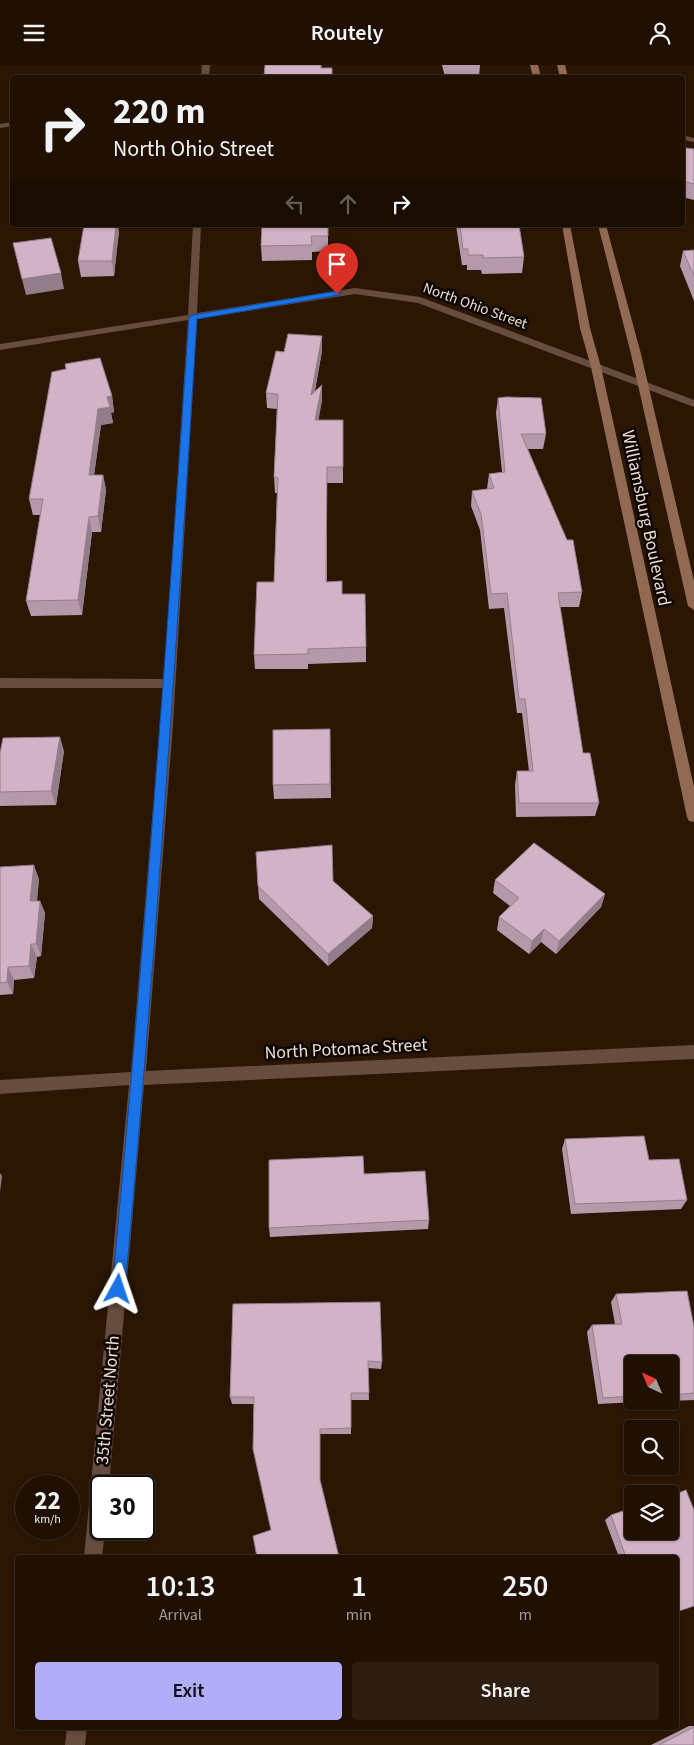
<!DOCTYPE html>
<style>
body{margin:0;font-family:"Source Sans 3",sans-serif;background:#2d1e11;color:#f1f3f6;height:100vh;display:flex;flex-direction:column;font-size:19px;white-space:nowrap}
*{box-sizing:border-box;margin:0}
p{font-size:16px;color:#a29d99}
.icon{flex:none;width:28px;height:28px;fill:none;stroke:currentColor;stroke-width:2;stroke-linecap:round;stroke-linejoin:round}
.map{position:relative;flex:1;overflow:hidden}
.drawer{position:absolute;left:15px;top:1490px;width:664px;height:175px;display:flex;flex-direction:column;background:#201002;border-radius:5px;box-shadow:0 1px 4px #0004,0 0 0 1px #3d3024}
.drawer>*{flex:none}
.top-card{position:absolute;left:10px;top:10px;width:675px;height:152px;border-radius:5px;box-shadow:0 1px 4px #0004,0 0 0 1px #3d3024;background:#201002;color:#f1f3f6;overflow:hidden}
.needle{width:32px;rotate:316deg}
.fabs{position:absolute;left:624px;top:1290px;display:grid;gap:10px}
.fabs a{display:grid;place-items:center;width:55px;height:55px;border-radius:5px;background:#201002;box-shadow:0 1px 4px #0004,0 0 0 1px #3d3024;font-size:25px}
.speed{position:absolute;left:15px;top:1410px;display:flex;gap:10px;font-size:25px;font-weight:700;text-align:center}
.speed>*{display:grid;place-content:center;width:65px;height:65px;border-radius:50%;background:#201002;box-shadow:0 1px 4px #0004,0 0 0 1px #3d3024;line-height:1}
.speed small{font-size:12px;font-weight:400}
.speed .limit{border:2px solid #111;border-radius:8px;background:#fff;color:#111}
.pin{position:absolute;display:grid;place-items:center;width:42px;height:42px;color:#fff;margin:-51px -21px;border-radius:50% 50% 50% 0;rotate:-45deg;box-shadow:0 0 5px #0007}
.pin .icon{rotate:45deg}
.me{position:absolute;width:55px;margin:-28px;rotate:5deg;stroke-linejoin:round;filter:drop-shadow(0 0 4px #0008)}
.turn{display:flex;align-items:center;gap:18px;height:105px;padding:0 20px;font-size:22px}
.turn .icon{width:65px;height:65px;stroke-width:2.5}
.turn b{display:block;font-size:35px;line-height:42px}
.lanes{display:flex;align-items:center;height:48px;padding:0 20px;background:#0003;justify-content:center;gap:25px;direction:ltr}
.lanes .off{opacity:.35}
.eta{display:flex;justify-content:space-evenly;align-items:center;height:85px;text-align:center}
.eta b{font-size:30px;font-weight:600;line-height:35px}
.primary-button{display:flex;gap:10px;margin-top:auto;padding:10px 20px}
.primary-button a{flex:1;height:58px;border-radius:5px;background:#b2adf9;color:#111;font-size:20px;font-weight:600;line-height:58px;text-align:center}
.primary-button a+a{background:#2d1e11;color:#f1f3f6}
header{display:flex;justify-content:space-between;align-items:center;height:65px;padding:0 20px;background:#201002;font-size:22px;font-weight:600}
.map>svg:first-child{display:block}
.lines{fill:none;stroke-linecap:round;stroke-linejoin:round}
.minor{fill:#674d3f;fill-rule:evenodd}
.secondary{fill:#926953;fill-rule:evenodd}
.wall{fill:#b599ab}
.shaded-wall{fill:#937d8b}
.building{fill:#d2b2c7;stroke:#937d8b}
.route{fill:#1a73e8;stroke:#114b97}
.labels{text-anchor:middle;dominant-baseline:central;stroke-width:5;stroke-linejoin:round;paint-order:stroke}
.far-street-label{font-size:15px;fill:#ebddd1;stroke:#0c0501}
.street-label{font-size:18px;fill:#ebddd1;stroke:#0c0501}
</style>
<header><svg class="icon" aria-label="menu" viewBox="0 0 24 24"><path d="M4 6h16M4 12h16M4 18h16"/></svg>Routely<svg class="icon" aria-label="person" viewBox="0 0 24 24"><circle cx="12" cy="8" r="4"/><path d="M4 21q1-7 8-7t8 7"/></svg></header>
<div class="map">
<svg width="694" height="1680" viewBox="0 0 694 1680">
<rect width="100%" height="100%" fill="#2a1603"/>
<g class="lines">
<g class="minor">
<polygon points="202,0 210,0 209,12 201,12"/>
<polygon points="12,57 12,61 0,63 0,59"/>
<polygon points="682,70 694,73 694,77 682,75"/>
<polygon points="193,160 201,160 197,248 355,223 420,232 694,335 694,342 418,238 355,229 197,254 173,660 146,1006 694,980 694,994 144,1020 109,1421 101,1421 101,1464 105,1464 102,1492 84,1492 129,1020 0,1029 0,1015 131,1007 163,623 0,623 0,613 164,614 188,255 0,285 0,279 188,250"/>
<polygon points="67,1662 87,1662 85,1680 65,1680"/>
</g>
<g class="secondary">
<polygon points="530,0 538,0 541,12 533,12"/>
<polygon points="557,0 565,0 568,12 560,12"/>
<polygon points="562,160 570,160 590,263 601,302 694,722 694,757 689,756 687,752 591,302 580,263"/>
<polygon points="598,160 606,160 641,289 694,516 694,545 688,541 631,289"/>
</g>
</g>
<g class="wall">
<polygon points="442,0 480,0 479,12 445,12"/>
<polygon points="694,84 694,135 682,132 682,88"/>
<polygon points="262,160 328,171 328,186 312,187 312,195 262,196 261,181"/>
<polygon points="456,160 519,160 524,192 522,208 482,209 481,205 467,205 467,200 462,200"/>
<polygon points="119,166 114,211 81,212 78,196"/>
<polygon points="694,185 694,236 680,201 683,186"/>
<polygon points="322,286 315,326 322,320 322,335 318,355 343,355 343,418 327,418 327,517 342,529 366,582 366,597 308,599 308,604 255,604 254,590 274,517 277,428 275,428 274,412 277,344 267,343 266,328"/>
<polygon points="112,331 114,347 111,348 113,358 101,360 94,410 103,410 106,425 101,467 92,467 82,550 31,551 26,536 40,450 33,450 29,434"/>
<polygon points="498,333 546,369 543,384 528,384 582,527 579,542 560,542 583,688 599,738 595,751 516,752 515,720 517,706 529,706 522,648 517,648 504,543 489,544 480,465 471,441 472,426 487,424 489,409 502,407 496,348"/>
<polygon points="330,664 331,733 274,734 273,720"/>
<polygon points="64,686 56,740 0,741 0,688"/>
<polygon points="0,802 39,814 37,836 40,836 45,848 41,891 37,892 34,913 14,915 13,929 0,930"/>
<polygon points="495,815 605,829 601,842 556,889 541,877 529,889 497,865 499,852 510,841 493,828"/>
<polygon points="333,816 373,851 372,863 328,901 259,834 258,821"/>
<polygon points="565,1074 649,1095 687,1135 681,1144 571,1149 562,1084"/>
<polygon points="364,1109 429,1155 428,1164 270,1172 269,1163"/>
<polygon points="616,1229 694,1262 694,1335 670,1336 670,1299 632,1299 632,1336 659,1336 598,1339 587,1267 592,1260 615,1259 611,1237"/>
<polygon points="233,1239 382,1297 381,1304 368,1303 369,1335 351,1335 351,1369 321,1369 254,1339 232,1339 230,1332"/>
<polygon points="611,1450 676,1492 619,1492 605,1455"/>
<polygon points="689,1661 694,1661 694,1680 651,1680"/>
</g>
<g class="shaded-wall">
<polygon points="116,160 118,160 119,166 114,211 112,196"/>
<polygon points="61,208 64,224 26,230 22,214"/>
<polygon points="322,271 322,286 311,345 311,330"/>
<polygon points="322,320 322,335 316,370 315,355"/>
<polygon points="112,331 114,347 111,348 113,358 101,360 92,425 89,410 98,344 107,332"/>
<polygon points="103,410 106,425 101,467 98,451"/>
<polygon points="89,452 92,467 82,550 78,535"/>
<polygon points="60,672 64,686 56,740 51,726"/>
<polygon points="34,800 39,814 35,849 30,836"/>
<polygon points="605,829 601,842 556,889 559,876"/>
<polygon points="40,836 45,848 41,891 36,879"/>
<polygon points="373,851 372,863 328,901 328,889"/>
<polygon points="544,864 541,877 529,889 532,876"/>
<polygon points="31,879 37,892 34,913 29,901"/>
<polygon points="8,902 14,915 13,929 7,917"/>
<polygon points="0,1108 2,1111 0,1127"/>
</g>
<g class="building">
<polygon points="265,0 321,0 321,3 332,3 332,12 264,12"/>
<polygon points="686,83 694,84 694,119 682,116 682,88"/>
<polygon points="84,160 116,160 112,196 78,196"/>
<polygon points="262,160 328,160 328,171 311,171 312,180 261,181"/>
<polygon points="460,160 519,160 524,192 483,193 483,190 468,190 468,184 463,184"/>
<polygon points="51,173 61,208 22,214 13,178"/>
<polygon points="694,185 694,211 683,186"/>
<polygon points="288,269 322,271 311,330 322,320 315,355 343,355 343,402 327,402 326,517 342,516 342,529 365,529 366,582 308,584 308,589 254,590 257,517 274,517 278,413 274,412 278,329 266,328 276,286 284,287"/>
<polygon points="100,293 112,331 107,332 110,342 98,344 89,410 103,410 98,451 89,452 78,535 26,536 43,434 29,434 52,307 66,304 65,299"/>
<polygon points="506,332 541,333 546,369 521,369 567,475 573,475 582,527 558,528 583,688 590,688 599,738 519,738 517,706 533,706 525,634 519,634 507,528 491,529 481,449 472,426 494,423 489,409 505,407 498,333"/>
<polygon points="330,664 330,719 273,720 273,665"/>
<polygon points="60,672 51,726 0,727 0,688 3,673"/>
<polygon points="534,778 605,829 559,876 544,864 532,876 499,852 519,833 495,815"/>
<polygon points="332,780 333,816 373,851 328,889 258,821 256,787"/>
<polygon points="34,800 30,836 40,836 36,879 31,879 29,901 8,902 7,917 0,918 0,802"/>
<polygon points="644,1071 649,1095 679,1094 687,1135 575,1139 565,1074"/>
<polygon points="363,1091 364,1109 425,1106 429,1155 269,1163 269,1095"/>
<polygon points="687,1226 694,1262 694,1328 670,1330 670,1299 632,1299 632,1331 603,1333 592,1260 622,1259 616,1229"/>
<polygon points="380,1237 382,1297 368,1296 369,1328 351,1328 351,1363 320,1364 320,1415 339,1492 257,1492 253,1471 271,1465 253,1384 254,1332 230,1332 233,1239"/>
<polygon points="686,1425 694,1445 694,1541 676,1547 676,1492 626,1492 611,1450 632,1443 632,1466 670,1466 670,1431"/>
<polygon points="694,1662 694,1680 659,1680"/>
</g>
<path class="route" d="M337,226L341,229L339,230L197,254C177,578 155,901 125,1224L123,1229L118,1231L114,1229L112,1224C143,900 167,577 189,252L193,250Z"/>
<g class="labels">
<g class="far-street-label">
<text transform="translate(475 241) rotate(20)">North Ohio Street</text>
</g>
<g class="street-label">
<text transform="translate(646 453) rotate(78)">Williamsburg Boulevard</text>
<text transform="translate(346 984) rotate(-3)">North Potomac Street</text>
<text transform="translate(108 1335) rotate(-85)">35th Street North</text>
</g>
</g>
</svg>
<div class="fabs">
<a><svg class="needle" viewBox="-14 -14 28 28"><path d="M0-13l5 13h-10z" fill="#e53935"/><path d="M0 13l5-13h-10z" fill="#a29d99"/></svg></a>
<a><svg class="icon" aria-label="search" viewBox="0 0 24 24"><circle cx="10" cy="10" r="6"/><path d="M15 15l6 6"/></svg></a>
<a><svg class="icon" aria-label="layers" viewBox="0 0 24 24"><path d="M12 4l9 5-9 5-9-5zM3 14l9 5 9-5"/></svg></a>
</div>
<div class="speed"><div>22<small>km/h</small></div><div class="limit">30</div></div>
<div class="pin" style="left:337px;top:229px;background:#d93025"><svg class="icon" aria-label="arrive" viewBox="0 0 24 24"><path d="M6 21V4h12l-3 4 3 4H6"/></svg></div>
<svg class="me" style="left:118px;top:1224px" viewBox="-20 -20 40 40"><path d="M0-17L14 15 0 8-14 15z" fill="#1a73e8" stroke="#fff" stroke-width="4"/></svg>
<div class="top-card">
<div class="turn"><svg class="icon" aria-label="right" viewBox="0 0 24 24"><path d="M7 20v-9h11M14 6l5 5-5 5"/></svg><div><b>220 m</b>North Ohio Street</div></div>
<div class="lanes"><svg class="icon off" aria-label="left" viewBox="0 0 24 24"><path d="M17 20v-9H6M10 6l-5 5 5 5"/></svg><svg class="icon off" aria-label="ahead" viewBox="0 0 24 24"><path d="M12 20V5M6 11l6-6 6 6"/></svg><svg class="icon" aria-label="right" viewBox="0 0 24 24"><path d="M7 20v-9h11M14 6l5 5-5 5"/></svg></div>
</div>
<section class="drawer">
<div class="eta">
<div><b>10:13</b><p>Arrival</p></div>
<div><b>1</b><p>min</p></div>
<div><b>250</b><p>m</p></div>
</div>
<div class="primary-button"><a>Exit</a><a>Share</a></div>
</section>
</div>
